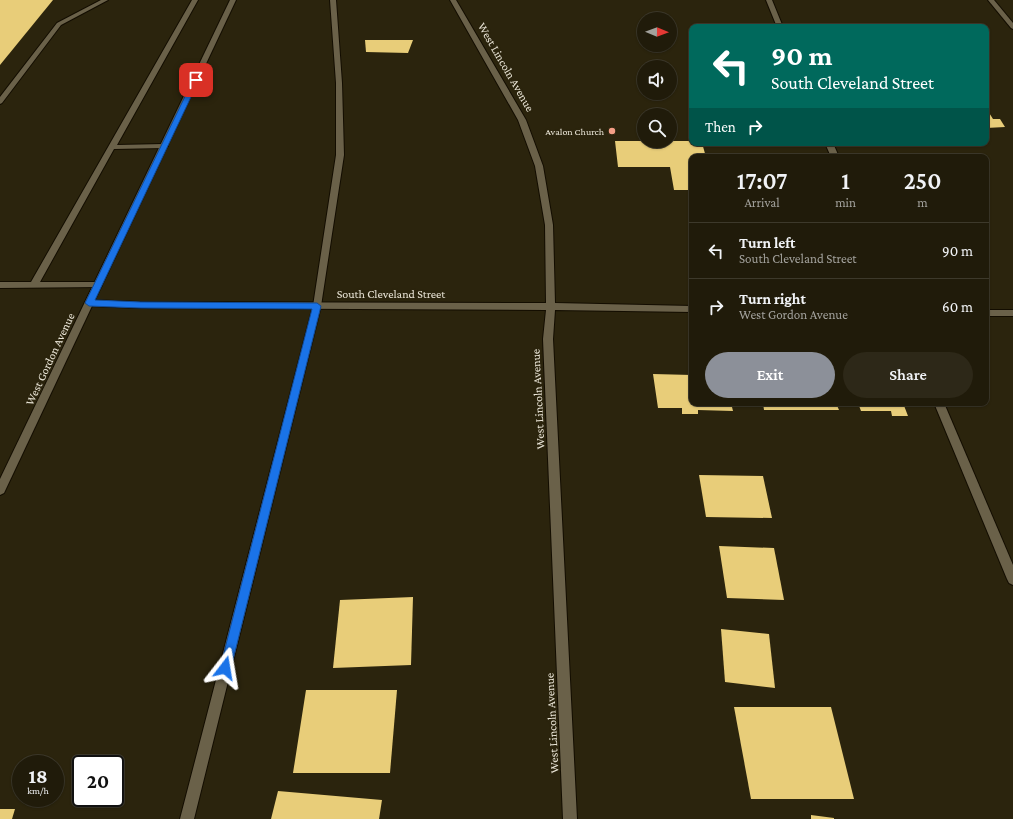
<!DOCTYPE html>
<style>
body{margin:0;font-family:"Crimson Pro",serif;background:#2d2818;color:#f1f3f6;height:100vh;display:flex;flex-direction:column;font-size:15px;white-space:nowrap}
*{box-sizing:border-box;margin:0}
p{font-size:13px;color:#a2a19c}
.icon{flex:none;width:22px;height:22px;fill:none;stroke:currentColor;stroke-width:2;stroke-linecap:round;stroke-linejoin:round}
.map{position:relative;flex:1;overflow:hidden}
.drawer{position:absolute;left:689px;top:154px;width:300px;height:252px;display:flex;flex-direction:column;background:#201b0a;border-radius:8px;box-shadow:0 1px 3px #0004,0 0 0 1px #3d392b}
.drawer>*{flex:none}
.hud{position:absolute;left:689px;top:24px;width:300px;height:122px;border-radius:8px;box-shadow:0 1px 3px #0004,0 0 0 1px #3d392b;background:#00695c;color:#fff;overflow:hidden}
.needle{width:26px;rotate:91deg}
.controls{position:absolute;left:637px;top:12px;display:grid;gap:8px}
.controls a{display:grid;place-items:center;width:40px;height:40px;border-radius:50%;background:#201b0a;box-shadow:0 1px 3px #0004,0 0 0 1px #3d392b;font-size:20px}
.speed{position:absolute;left:12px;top:755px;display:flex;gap:8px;font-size:20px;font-weight:700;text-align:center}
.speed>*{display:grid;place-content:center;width:52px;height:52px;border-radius:50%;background:#201b0a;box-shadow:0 1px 3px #0004,0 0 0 1px #3d392b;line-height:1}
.speed small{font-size:10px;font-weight:400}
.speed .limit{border:2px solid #111;border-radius:6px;background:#fff;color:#111}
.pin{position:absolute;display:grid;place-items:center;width:34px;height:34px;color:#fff;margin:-17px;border-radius:8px;box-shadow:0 2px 6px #0006}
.me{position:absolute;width:44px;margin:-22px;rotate:14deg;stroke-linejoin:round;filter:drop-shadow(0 0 3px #0008)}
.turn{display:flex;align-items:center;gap:14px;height:84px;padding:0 16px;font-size:18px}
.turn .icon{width:52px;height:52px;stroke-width:2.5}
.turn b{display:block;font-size:28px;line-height:34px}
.then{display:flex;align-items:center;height:38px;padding:0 16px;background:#0003;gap:8px;font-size:15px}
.eta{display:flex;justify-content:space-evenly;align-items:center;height:68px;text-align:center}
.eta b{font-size:24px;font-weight:600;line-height:28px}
.action{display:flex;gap:8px;margin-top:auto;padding:8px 16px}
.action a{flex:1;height:46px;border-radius:24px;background:#8c9099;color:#fff;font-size:16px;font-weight:600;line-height:46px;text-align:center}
.action a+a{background:#2d2818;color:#f1f3f6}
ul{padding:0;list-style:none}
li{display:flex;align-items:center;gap:12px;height:56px;padding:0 16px;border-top:1px solid #3d392b}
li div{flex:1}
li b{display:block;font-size:15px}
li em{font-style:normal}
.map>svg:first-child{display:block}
.building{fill:#e8cd79}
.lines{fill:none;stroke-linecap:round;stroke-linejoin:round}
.lane-casing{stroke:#130d00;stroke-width:2}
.street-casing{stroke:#130d00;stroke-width:2}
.secondary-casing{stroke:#130d00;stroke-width:2}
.lane{fill:#6a6149;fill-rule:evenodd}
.street{fill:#6a6149;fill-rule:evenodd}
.secondary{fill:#6a6149;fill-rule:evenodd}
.route{fill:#1a73e8;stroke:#114b97}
.poi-dot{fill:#f49e86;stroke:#2b240d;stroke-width:1.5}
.labels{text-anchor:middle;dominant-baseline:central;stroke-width:4;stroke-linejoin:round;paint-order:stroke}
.far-poi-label{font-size:10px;fill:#e9e4d6;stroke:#2b240d;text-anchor:end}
.street-label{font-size:12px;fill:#e9e4d6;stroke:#2b240d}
</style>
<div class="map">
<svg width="1013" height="819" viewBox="0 0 1013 819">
<rect width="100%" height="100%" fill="#2b240d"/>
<g class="building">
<polygon points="0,0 53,0 0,65"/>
<polygon points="365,40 413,40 408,53 366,52"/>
<polygon points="986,108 993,119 1000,119 1005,127 986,128"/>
<polygon points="615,141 692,141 692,143 702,143 706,157 692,157 692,190 674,190 670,167 618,167"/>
<polygon points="653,374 692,375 692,403 731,403 733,411 698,410 698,414 682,414 682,408 658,408"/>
<polygon points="763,403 836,403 839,410 764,410"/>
<polygon points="858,403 903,403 908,416 892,416 891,411 861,411"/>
<polygon points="699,475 763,476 772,518 706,517"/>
<polygon points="719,546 774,548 784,600 727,598"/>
<polygon points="413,597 411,665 333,668 340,600"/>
<polygon points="721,629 769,634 775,688 725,682"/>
<polygon points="306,690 397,690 390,773 293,773"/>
<polygon points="734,707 831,707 854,799 751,799"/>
<polygon points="278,791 382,800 379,819 271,819"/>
<polygon points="0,809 15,809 12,819 0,819"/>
<polygon points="811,815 834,818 834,819 811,819"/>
</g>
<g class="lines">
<g class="lane-casing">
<g id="lane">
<polygon points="101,0 108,0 61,25 2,103 0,104 0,97 57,23"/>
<polygon points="192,0 198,0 117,145 164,144 168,146 164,148 114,149 40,282 98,282 102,285 101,287 0,288 0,282 31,282"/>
<polygon points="330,0 336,0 342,83 344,155 321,306 194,819 180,819 313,306 336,155 336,83"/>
<polygon points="766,0 772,0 783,27 777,27"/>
<polygon points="825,143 833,143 839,157 831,157"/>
<polygon points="934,403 944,403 1013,565 1013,585 1009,583 1007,579"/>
</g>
</g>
<g class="street-casing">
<g id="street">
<polygon points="450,0 456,0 526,120 543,166 553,225 555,303 692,306 692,312 555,310 553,339 577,819 563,819 543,339 546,310 141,308 89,306 85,303 89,300 141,302 546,303 545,225 535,166 518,120"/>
<polygon points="988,0 994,0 1013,23 1013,29 1011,28"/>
<rect x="986" y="310" width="27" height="6"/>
</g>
</g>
<g class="secondary-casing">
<polygon id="secondary" points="230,0 236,0 4,493 0,495 0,479"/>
</g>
<use href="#lane" class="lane"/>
<use href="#street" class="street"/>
<use href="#secondary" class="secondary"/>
</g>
<polygon class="route" points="196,78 199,80 95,300 141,302 317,303 321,306 231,668 229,672 225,674 221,672 220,668 312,309 141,308 89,306 85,303 193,80"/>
<circle class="poi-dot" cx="612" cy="131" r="4"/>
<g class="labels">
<g class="far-poi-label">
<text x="604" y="131">Avalon Church</text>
</g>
<g class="street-label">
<text transform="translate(506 67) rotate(60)">West Lincoln Avenue</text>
<text x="391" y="294">South Cleveland Street</text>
<text transform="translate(50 359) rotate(-65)">West Gordon Avenue</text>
<text transform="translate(538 399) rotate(-93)">West Lincoln Avenue</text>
<text transform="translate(552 723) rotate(-93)">West Lincoln Avenue</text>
</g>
</g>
</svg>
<div class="controls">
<a><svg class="needle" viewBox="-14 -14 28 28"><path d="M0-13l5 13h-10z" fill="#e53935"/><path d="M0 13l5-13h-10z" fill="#a2a19c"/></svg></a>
<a><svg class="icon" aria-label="sound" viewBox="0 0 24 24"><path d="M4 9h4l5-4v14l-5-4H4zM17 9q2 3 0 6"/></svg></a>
<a><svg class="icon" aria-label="search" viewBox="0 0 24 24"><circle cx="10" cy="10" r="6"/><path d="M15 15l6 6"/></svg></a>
</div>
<div class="speed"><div>18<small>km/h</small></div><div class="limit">20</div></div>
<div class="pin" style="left:196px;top:80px;background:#d93025"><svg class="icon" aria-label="arrive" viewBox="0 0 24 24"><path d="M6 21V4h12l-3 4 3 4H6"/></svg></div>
<svg class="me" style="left:225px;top:668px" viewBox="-20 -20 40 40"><path d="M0-17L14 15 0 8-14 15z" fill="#1a73e8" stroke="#fff" stroke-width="4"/></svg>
<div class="hud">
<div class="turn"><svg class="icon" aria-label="left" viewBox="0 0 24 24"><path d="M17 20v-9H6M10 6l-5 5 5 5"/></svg><div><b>90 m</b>South Cleveland Street</div></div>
<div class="then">Then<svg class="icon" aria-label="right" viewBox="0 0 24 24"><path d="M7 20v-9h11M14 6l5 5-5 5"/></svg></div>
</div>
<section class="drawer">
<div class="eta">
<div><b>17:07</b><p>Arrival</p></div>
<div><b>1</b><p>min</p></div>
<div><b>250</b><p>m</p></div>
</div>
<ul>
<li><svg class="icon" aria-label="left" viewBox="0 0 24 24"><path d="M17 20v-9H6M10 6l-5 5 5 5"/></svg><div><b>Turn left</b><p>South Cleveland Street</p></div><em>90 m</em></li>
<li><svg class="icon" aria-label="right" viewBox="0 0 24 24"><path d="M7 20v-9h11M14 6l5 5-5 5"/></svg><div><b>Turn right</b><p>West Gordon Avenue</p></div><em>60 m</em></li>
</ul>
<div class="action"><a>Exit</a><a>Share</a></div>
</section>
</div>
